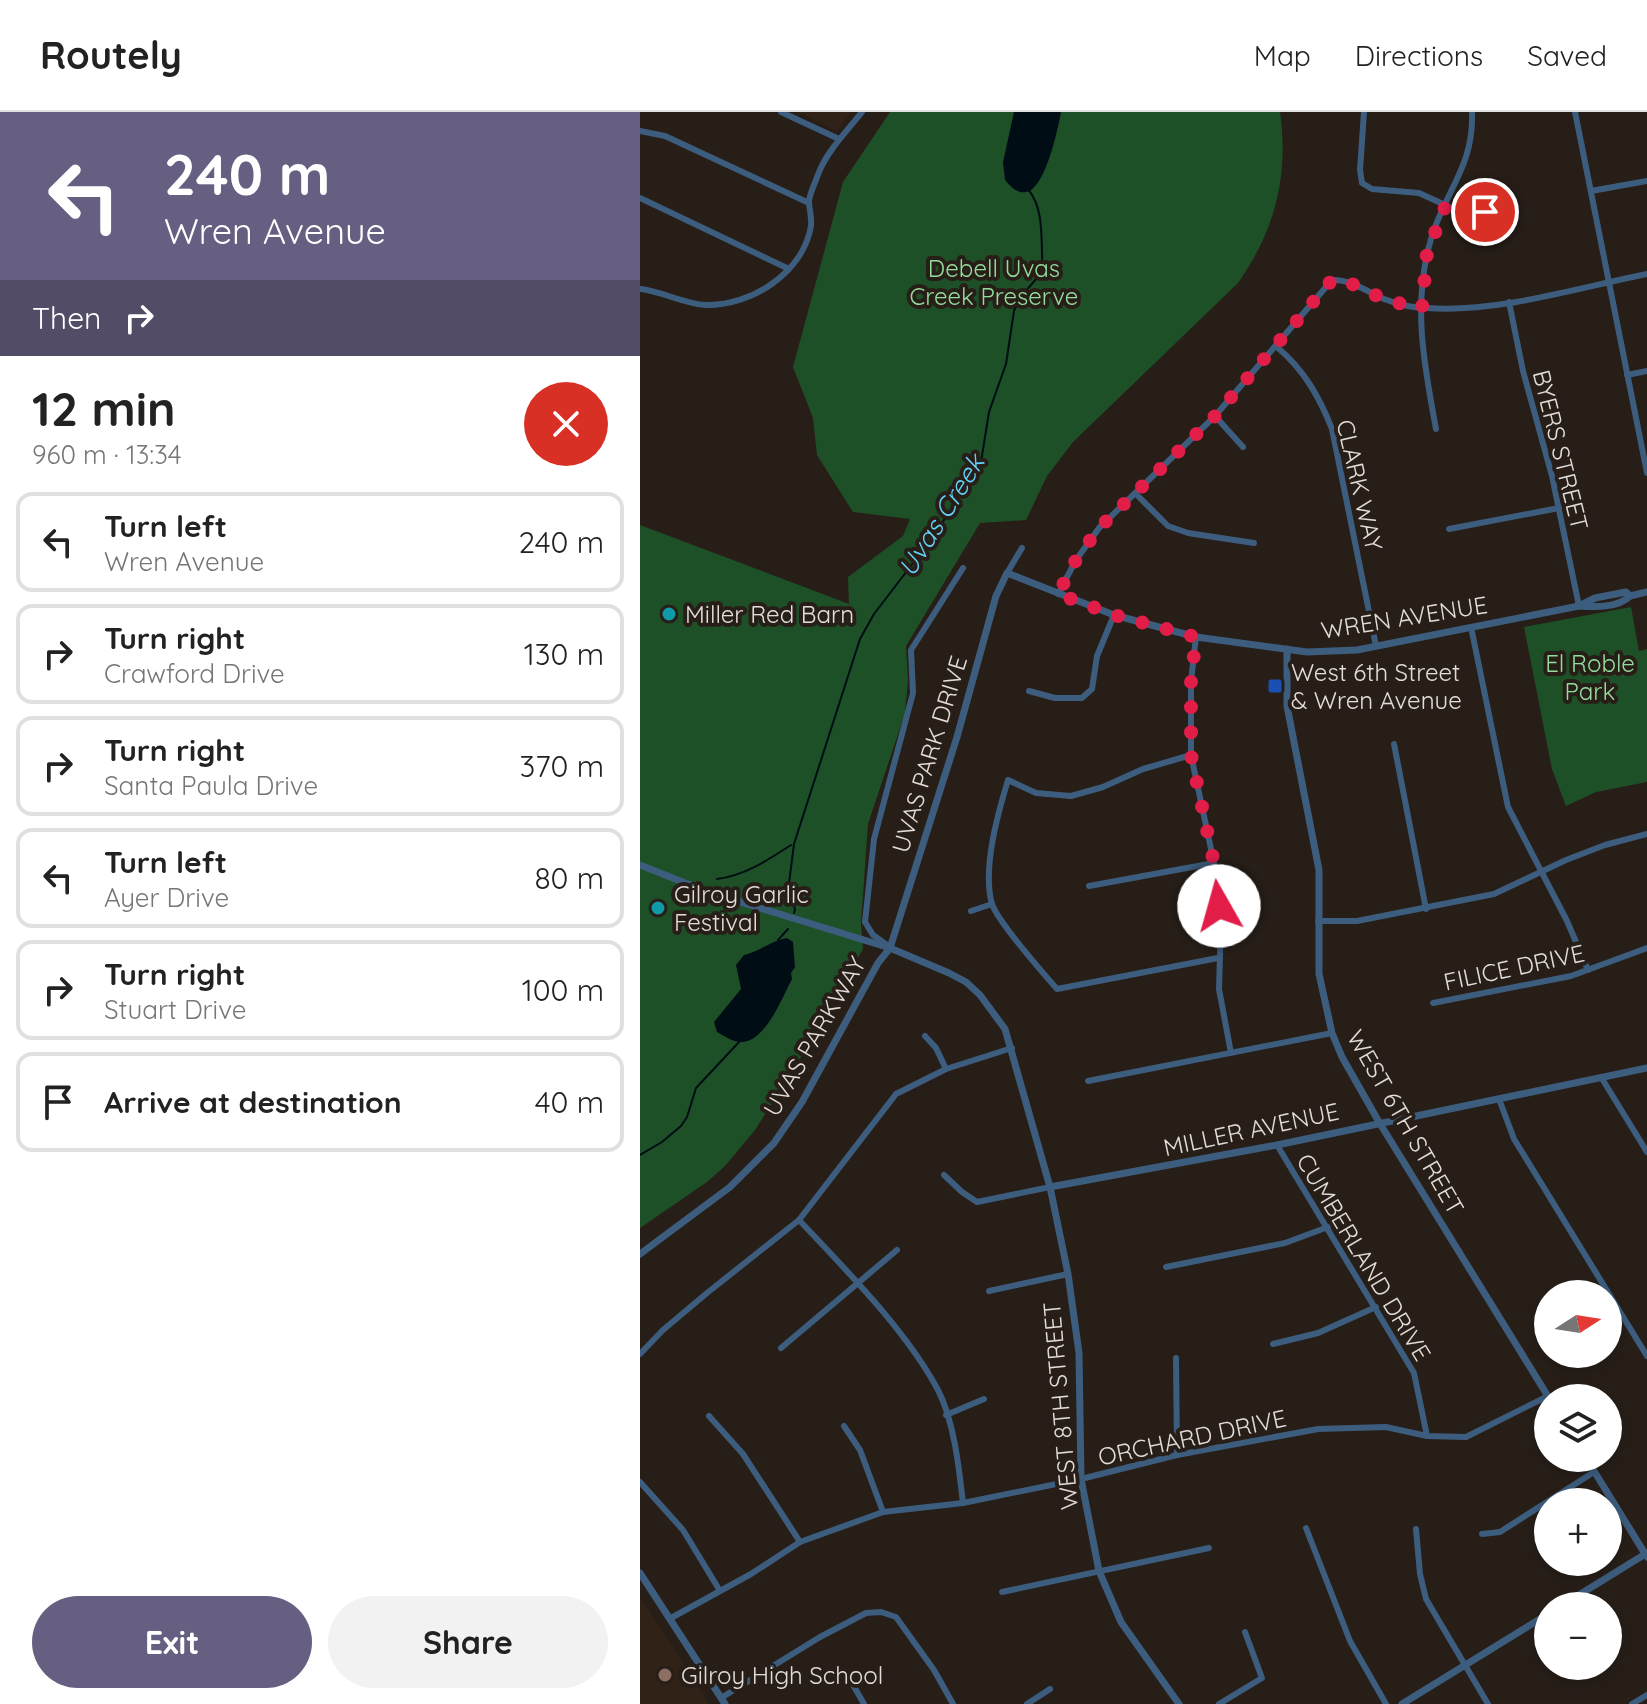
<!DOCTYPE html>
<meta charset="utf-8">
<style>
body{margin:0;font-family:Quicksand,sans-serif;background:#f2f2f2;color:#222;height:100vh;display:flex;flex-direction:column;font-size:30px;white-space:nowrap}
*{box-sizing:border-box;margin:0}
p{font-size:26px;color:#767676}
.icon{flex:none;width:44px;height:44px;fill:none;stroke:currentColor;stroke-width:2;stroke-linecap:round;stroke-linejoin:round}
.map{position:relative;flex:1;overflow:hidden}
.drawer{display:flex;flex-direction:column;background:#fff;width:640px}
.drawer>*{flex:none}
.banner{background:#675f81;color:#fff;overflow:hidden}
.needle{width:52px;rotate:78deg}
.fabs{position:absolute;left:894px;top:1168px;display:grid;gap:16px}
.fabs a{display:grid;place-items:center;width:88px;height:88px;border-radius:50%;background:#fff;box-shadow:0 4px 12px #0003;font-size:40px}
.pin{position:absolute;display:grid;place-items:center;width:68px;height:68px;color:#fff;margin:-34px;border:4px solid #fff;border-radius:50%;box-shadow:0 2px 8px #0007}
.me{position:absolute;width:88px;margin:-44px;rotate:353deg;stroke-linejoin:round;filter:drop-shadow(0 0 6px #0008)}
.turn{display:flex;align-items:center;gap:28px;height:168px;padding:0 32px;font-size:36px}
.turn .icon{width:104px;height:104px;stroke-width:2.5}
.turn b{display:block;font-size:56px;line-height:68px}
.then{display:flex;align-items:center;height:76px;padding:0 32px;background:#0003;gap:16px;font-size:30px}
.round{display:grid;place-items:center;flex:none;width:84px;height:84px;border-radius:42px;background:#f2f2f2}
.overview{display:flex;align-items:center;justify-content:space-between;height:136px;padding:0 32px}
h1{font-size:48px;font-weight:700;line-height:60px}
.action{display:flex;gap:16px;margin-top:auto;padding:16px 32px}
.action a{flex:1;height:92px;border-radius:48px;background:#675f81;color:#fff;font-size:32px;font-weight:700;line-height:92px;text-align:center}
.action a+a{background:#f2f2f2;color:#222}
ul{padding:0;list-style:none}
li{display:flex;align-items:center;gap:24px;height:100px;margin:0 16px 12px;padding:0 16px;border:4px solid #e0e0e0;border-radius:16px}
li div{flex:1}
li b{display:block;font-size:30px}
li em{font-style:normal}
header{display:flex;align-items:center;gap:48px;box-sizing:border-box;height:112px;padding:0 40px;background:#fff;border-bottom:2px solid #e0e0e0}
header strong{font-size:38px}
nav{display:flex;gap:44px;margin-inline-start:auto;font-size:28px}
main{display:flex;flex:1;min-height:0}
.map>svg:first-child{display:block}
.built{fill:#312218}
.green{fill:#1e5027}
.water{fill:#000d15}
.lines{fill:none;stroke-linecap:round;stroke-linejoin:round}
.stream{stroke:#000d15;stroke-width:2}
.minor{stroke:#3d5d7e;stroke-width:6}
.tertiary{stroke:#3d5d7e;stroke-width:7}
.route{stroke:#e11d48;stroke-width:14;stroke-dasharray:0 25.2}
.culture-dot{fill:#0f9aa8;stroke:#271e18;stroke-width:3}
.transit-dot{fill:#1a4fb4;stroke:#271e18;stroke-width:3}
.education-dot{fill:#8d6e63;stroke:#271e18;stroke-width:3}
.labels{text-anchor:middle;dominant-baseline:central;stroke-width:8;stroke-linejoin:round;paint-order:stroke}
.park-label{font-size:24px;fill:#93dd9c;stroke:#271e18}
.street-label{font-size:24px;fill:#e3dcd8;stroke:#271e18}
.poi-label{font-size:24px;fill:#e3dcd8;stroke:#271e18;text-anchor:start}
.water-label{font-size:26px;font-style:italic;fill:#62d4fb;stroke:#271e18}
</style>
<header>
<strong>Routely</strong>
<nav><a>Map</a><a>Directions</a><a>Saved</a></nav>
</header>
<main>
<section class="drawer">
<div class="banner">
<div class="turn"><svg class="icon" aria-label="left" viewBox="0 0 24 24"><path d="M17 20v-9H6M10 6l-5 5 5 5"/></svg><div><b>240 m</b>Wren Avenue</div></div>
<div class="then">Then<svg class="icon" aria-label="right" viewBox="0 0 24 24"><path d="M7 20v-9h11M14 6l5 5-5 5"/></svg></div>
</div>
<div class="overview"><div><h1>12 min</h1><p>960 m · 13:34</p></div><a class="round" style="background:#d93025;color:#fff"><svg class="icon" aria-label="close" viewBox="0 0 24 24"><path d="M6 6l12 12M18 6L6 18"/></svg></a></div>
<ul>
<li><svg class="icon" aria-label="left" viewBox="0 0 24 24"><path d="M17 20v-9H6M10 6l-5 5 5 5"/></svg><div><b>Turn left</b><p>Wren Avenue</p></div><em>240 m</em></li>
<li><svg class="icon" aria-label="right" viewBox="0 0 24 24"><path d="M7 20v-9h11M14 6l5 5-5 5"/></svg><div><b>Turn right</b><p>Crawford Drive</p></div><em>130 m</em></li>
<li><svg class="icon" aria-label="right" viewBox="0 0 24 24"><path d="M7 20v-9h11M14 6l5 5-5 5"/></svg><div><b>Turn right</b><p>Santa Paula Drive</p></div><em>370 m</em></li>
<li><svg class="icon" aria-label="left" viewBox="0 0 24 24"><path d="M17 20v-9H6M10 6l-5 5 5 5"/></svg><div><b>Turn left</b><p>Ayer Drive</p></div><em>80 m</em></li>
<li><svg class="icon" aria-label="right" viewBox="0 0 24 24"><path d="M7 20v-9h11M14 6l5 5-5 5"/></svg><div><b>Turn right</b><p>Stuart Drive</p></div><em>100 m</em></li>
<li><svg class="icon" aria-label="arrive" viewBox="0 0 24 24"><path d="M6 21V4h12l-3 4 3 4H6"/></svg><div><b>Arrive at destination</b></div><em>40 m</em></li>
</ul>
<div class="action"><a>Exit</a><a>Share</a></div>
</section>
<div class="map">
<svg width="1007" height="1592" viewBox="0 0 1007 1592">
<rect width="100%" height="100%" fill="#271e18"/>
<g class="built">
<polygon points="159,0 211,0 197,19"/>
<polygon points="0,1486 6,1493 69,1592 0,1592"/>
</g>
<g class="green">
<path d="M250,0H640C649,64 635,118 598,171L433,330L407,364L386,408L340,411L266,534L268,568L265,601L228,712L221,811L223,837L159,948L115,1018L85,1054L67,1070L0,1116V413L209,492L208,465L263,424L270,407L213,400L177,343L173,306L153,255L203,70Z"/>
<polygon points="991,495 999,539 1007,537 1007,670 956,680 926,694 912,657 884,515"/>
</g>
<g class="water">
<path d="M374,0H421C418,17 405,78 386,80C377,82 370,74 365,68L363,50Z"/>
<path d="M147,826L153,830L155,855L151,861L152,867C143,884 125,931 101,930C93,930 84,924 77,920L74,910L101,877L96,853L104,843C120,839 131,829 147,826Z"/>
</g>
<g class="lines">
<g class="stream">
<path d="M77,767C104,764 128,748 151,733"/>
<path d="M154,801L155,797L148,779L154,732L220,527L234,502L293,425L341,350L349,300L366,252L374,199L379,187L403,159C400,133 406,99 388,77"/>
<polyline points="138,828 148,817"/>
<polyline points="0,1043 22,1030 41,1014 47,1005 56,976 100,929"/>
</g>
<g class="minor">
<polyline points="141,0 199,27"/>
<polyline points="724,0 720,58 722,71 732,77 779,81 827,103 857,96"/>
<polyline points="935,0 1007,361"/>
<polyline points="0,19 25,24 169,91"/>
<polyline points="951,79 1007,69"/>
<polyline points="0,86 149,157"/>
<path d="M0,177C22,179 43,192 66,193C111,194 163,161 171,114C172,105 169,97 169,89C170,80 176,69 179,60C188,38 207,19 222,0"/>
<polyline points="869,190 883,259 912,364 939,494"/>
<path d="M637,235C664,258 679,284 692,317L736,534"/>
<polyline points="987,263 1007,259"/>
<polyline points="575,304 603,335"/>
<path d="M796,317C784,253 772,191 791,127C805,79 834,55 832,0"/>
<polyline points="496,382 528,414 548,421 614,431"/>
<polyline points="809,417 919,396"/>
<polyline points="367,461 382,436"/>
<path d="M418,482L436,448L459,416L575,304L692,168C710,167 728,180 744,187C757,192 773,196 787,196C858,201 937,176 1007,162"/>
<polyline points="831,515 868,695 927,809 948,858"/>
<polyline points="556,525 551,569 551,643 574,751 581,810 579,877 591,941"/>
<polyline points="389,579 415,586 442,586 452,577 457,544 474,503"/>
<polyline points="754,632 786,797"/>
<path d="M551,643L503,657L463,675L431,684L396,681L368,668C358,701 342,757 352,792C358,810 403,861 417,877L578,846"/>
<polyline points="449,774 574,751"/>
<polyline points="331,799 352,792"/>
<polyline points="678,809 717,809 854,782 926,748 965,733 1007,722"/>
<polyline points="247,833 233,823 225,810 234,727 273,581 271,538 323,456"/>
<polyline points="793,891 931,864 1007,836"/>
<polyline points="285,924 296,936 306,957"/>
<polyline points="961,965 1007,1040"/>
<polyline points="448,969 692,921"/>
<polyline points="859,987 874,1027 1007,1244"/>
<polyline points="637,1033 774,1261 787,1324"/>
<polyline points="304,1063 322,1080 337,1090 410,1075"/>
<path d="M159,1108C205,1157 266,1218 298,1278C314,1309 319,1356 323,1391"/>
<polyline points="526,1155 645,1131 688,1115"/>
<polyline points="349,1179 428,1162"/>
<polyline points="633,1232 678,1221 736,1195"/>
<polyline points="141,1236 257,1138"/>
<polyline points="0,1242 23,1218 67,1181 159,1108 256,982 306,957 372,936"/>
<polyline points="536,1246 537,1343"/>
<polyline points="306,1303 344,1287"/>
<polyline points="69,1304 103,1342 160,1430"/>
<polyline points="204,1314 220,1338 243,1400"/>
<polyline points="0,1370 43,1418 80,1479"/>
<polyline points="666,1416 710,1529 746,1592"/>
<polyline points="776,1417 780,1462 786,1487 848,1592"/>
<polyline points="842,1422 860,1420 954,1360"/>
<polyline points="362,1480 569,1436"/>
<polyline points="31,1506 111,1462 160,1430 243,1400 323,1391 441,1367 537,1343 678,1317 746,1315 787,1324 826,1325 908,1284"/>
<polyline points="212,1571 224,1592"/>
<polyline points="81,1586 180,1525 226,1501 241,1500 256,1505 294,1558 313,1592"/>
<polyline points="387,1592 410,1577"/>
<polyline points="579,1592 622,1566 605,1520"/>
<polyline points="992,1592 1007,1583"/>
</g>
<g class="tertiary">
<polyline points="941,493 955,486 986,480 990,484 1007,480"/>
<polyline points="647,537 647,594 679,758 679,862 692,921 702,945 739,1010 909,1286"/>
<polyline points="0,753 68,780 250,836 309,861 326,870 340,883 365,917 410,1075 428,1162 439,1241 441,1367 459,1459 481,1510 539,1592"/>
<polyline points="410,1075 637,1033 1007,956"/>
<path d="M0,1142L90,1075L134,1031L162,990L238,851L250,836L317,625L356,484L367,461L474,503L556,525L667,540L717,538L939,494C955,495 978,496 990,484"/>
<polyline points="946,1346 1007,1445"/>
<polyline points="0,1461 85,1592"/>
<polyline points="921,1494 1007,1441"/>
<polyline points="762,1592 908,1502"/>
</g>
</g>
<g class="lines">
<polyline class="route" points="579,794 574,751 551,643 551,569 556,525 474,503 418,482 436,448 459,416 575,304 692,168 710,171 748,189 782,196 787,141 806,93 827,103 845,100"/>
</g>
<g class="culture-dot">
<circle cx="29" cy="502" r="8"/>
<circle cx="18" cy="796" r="8"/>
</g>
<rect class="transit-dot" x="627" y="566" width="16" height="16" rx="4"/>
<circle class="education-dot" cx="25" cy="1563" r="8"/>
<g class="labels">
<g class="park-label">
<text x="354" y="156">Debell Uvas<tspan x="354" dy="28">Creek Preserve</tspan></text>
<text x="950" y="551">El Roble<tspan x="950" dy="28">Park</tspan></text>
</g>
<g class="street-label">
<text transform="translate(921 338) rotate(76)">BYERS STREET</text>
<text transform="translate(720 373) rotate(77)">CLARK WAY</text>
<text transform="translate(764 505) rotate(-9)">WREN AVENUE</text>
<text transform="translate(289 642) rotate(-73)">UVAS PARK DRIVE</text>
<text transform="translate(874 855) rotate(-12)">FILICE DRIVE</text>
<text transform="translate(174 924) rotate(-60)">UVAS PARKWAY</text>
<text transform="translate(766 1010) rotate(60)">WEST 6TH STREET</text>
<text transform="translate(611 1017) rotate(-12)">MILLER AVENUE</text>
<text transform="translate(724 1145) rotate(59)">CUMBERLAND DRIVE</text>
<text transform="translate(420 1294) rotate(-95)">WEST 8TH STREET</text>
<text transform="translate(552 1325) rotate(-12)">ORCHARD DRIVE</text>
</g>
<g class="poi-label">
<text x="45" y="502">Miller Red Barn</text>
<text x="651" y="560">West 6th Street<tspan x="651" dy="28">&amp; Wren Avenue</tspan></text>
<text x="34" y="782">Gilroy Garlic<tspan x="34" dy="28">Festival</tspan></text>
<text x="41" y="1563">Gilroy High School</text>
</g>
<g class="water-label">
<text transform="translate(301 403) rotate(-58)">Uvas Creek</text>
</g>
</g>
</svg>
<div class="fabs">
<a><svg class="needle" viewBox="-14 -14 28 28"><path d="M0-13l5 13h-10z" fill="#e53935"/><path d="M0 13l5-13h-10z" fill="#767676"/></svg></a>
<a><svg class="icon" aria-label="layers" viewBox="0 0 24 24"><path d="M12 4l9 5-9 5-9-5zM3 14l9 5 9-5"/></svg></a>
<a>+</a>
<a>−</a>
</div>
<div class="pin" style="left:845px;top:100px;background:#d93025"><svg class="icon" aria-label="arrive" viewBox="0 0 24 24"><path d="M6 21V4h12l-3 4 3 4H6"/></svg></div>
<svg class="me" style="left:579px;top:794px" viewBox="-20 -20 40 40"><circle r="19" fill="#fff"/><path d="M0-13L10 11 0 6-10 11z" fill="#e11d48"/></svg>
</div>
</main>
